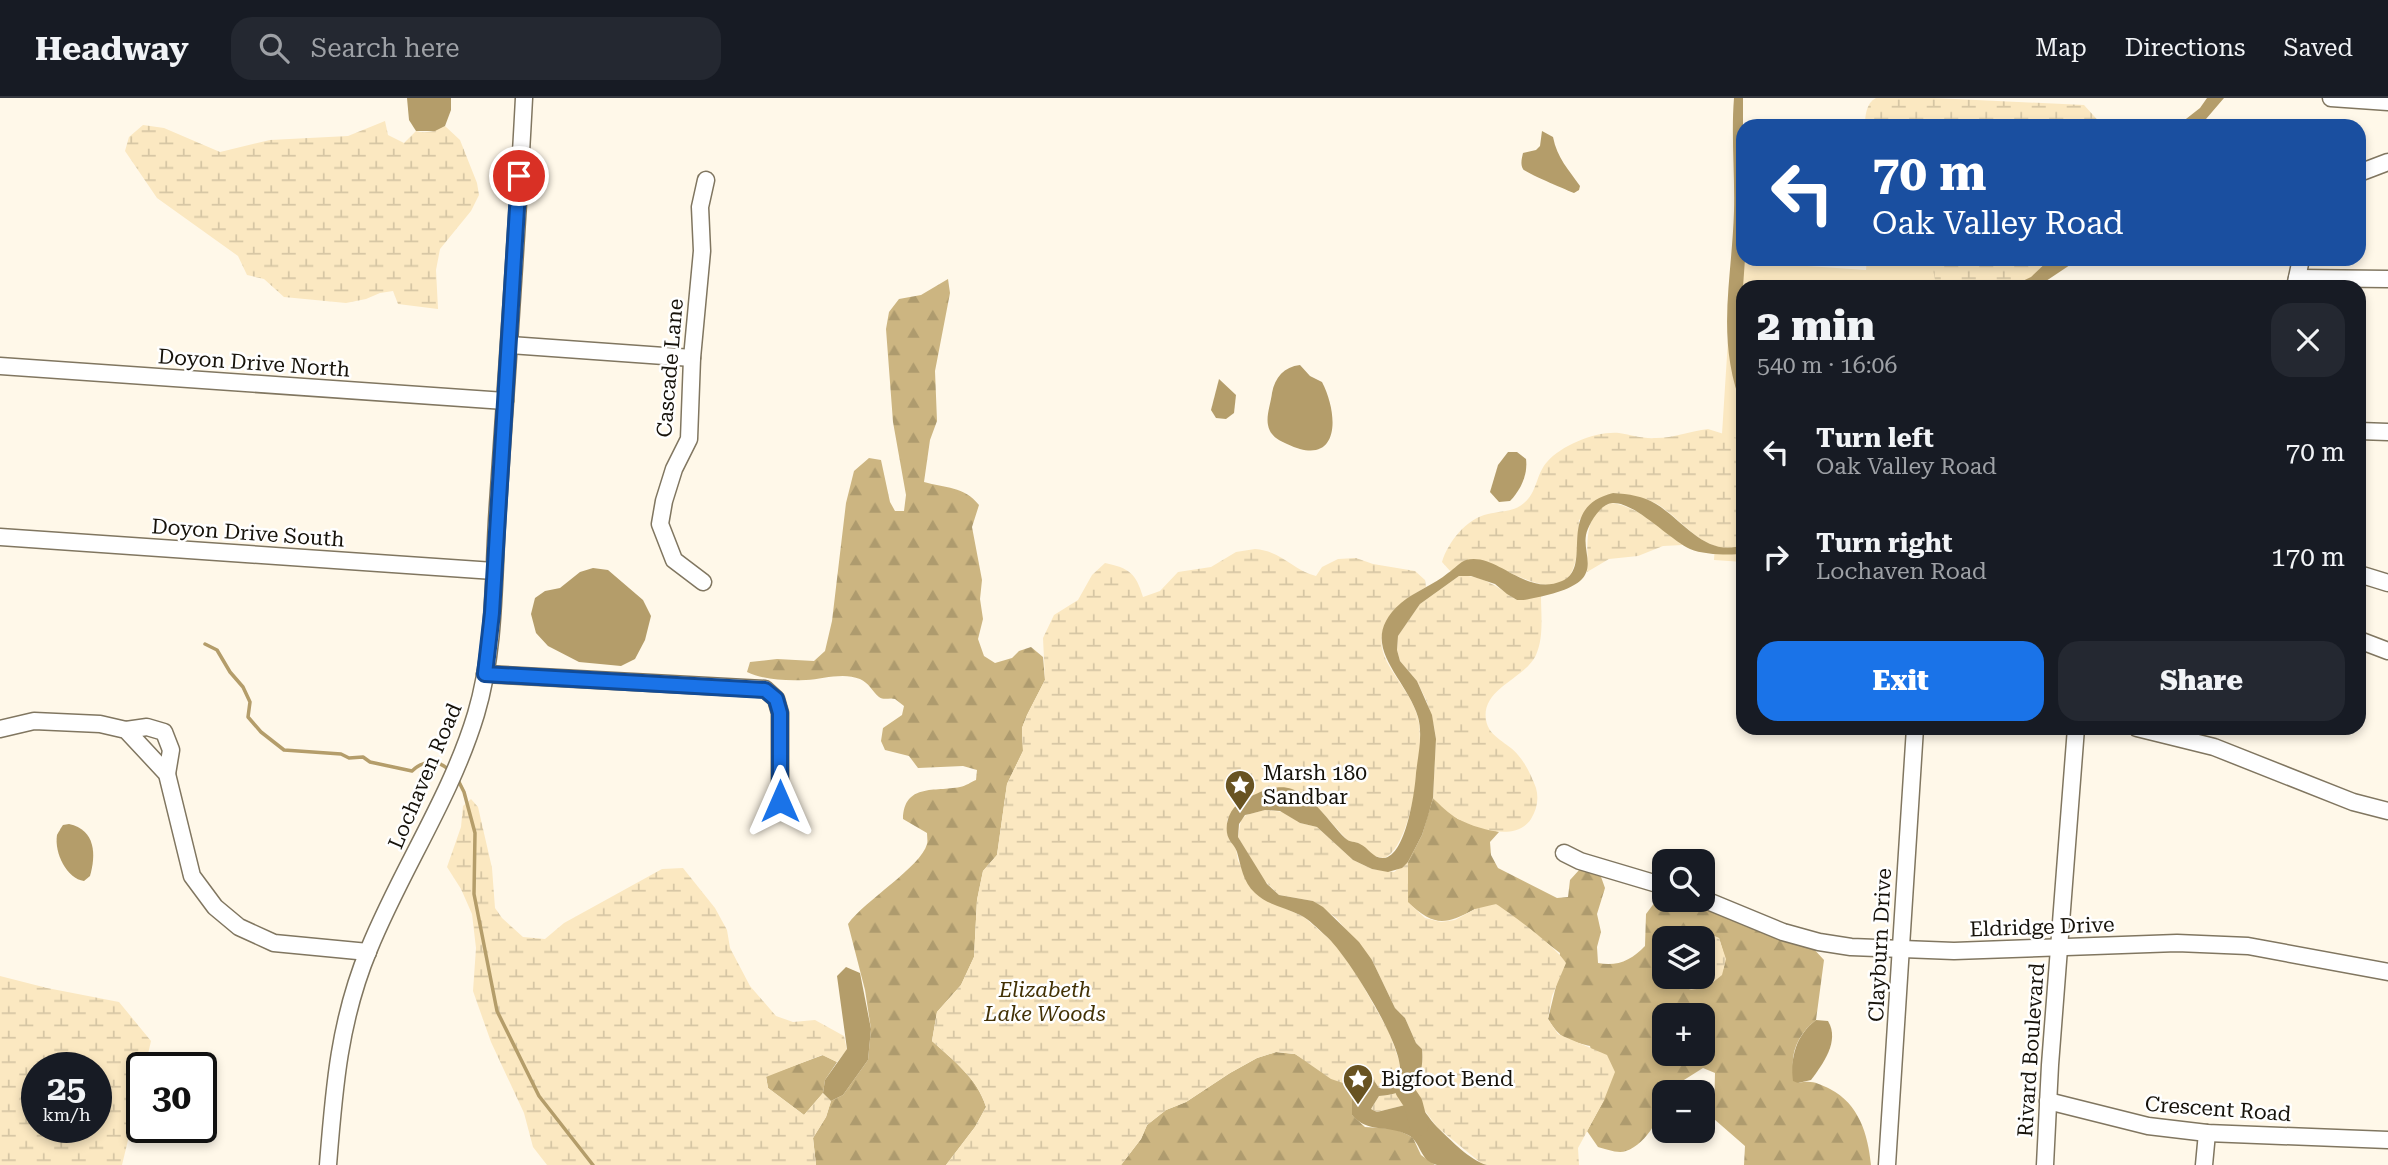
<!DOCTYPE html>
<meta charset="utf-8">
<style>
body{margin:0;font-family:"Roboto Serif",serif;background:#242831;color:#f1f3f6;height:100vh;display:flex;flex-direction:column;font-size:26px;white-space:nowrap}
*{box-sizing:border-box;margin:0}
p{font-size:23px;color:#9ea1a6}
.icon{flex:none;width:38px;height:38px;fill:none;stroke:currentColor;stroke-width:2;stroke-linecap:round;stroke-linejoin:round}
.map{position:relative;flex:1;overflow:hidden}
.details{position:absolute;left:1736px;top:182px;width:630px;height:455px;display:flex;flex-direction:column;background:#171b24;border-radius:21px;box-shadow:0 4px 10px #0003}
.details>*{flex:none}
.guide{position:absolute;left:1736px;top:21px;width:630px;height:147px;border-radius:21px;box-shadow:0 4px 10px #0003;background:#1a4fa0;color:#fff;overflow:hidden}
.controls{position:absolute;left:1652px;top:751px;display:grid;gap:14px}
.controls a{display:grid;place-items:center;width:63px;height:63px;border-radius:14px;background:#171b24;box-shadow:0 4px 10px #0003;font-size:35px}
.speed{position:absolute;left:21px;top:954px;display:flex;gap:14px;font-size:35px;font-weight:700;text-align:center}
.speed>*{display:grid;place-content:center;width:91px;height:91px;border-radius:50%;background:#171b24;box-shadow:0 4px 10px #0003;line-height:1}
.speed small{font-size:18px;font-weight:400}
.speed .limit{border:4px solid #111;border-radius:10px;background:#fff;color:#111}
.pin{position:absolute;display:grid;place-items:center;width:60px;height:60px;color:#fff;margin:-30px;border:4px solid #fff;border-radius:50%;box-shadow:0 2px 7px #0007}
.me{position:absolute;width:77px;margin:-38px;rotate:0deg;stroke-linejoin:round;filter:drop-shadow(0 0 5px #0008)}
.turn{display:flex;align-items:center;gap:24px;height:147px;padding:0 21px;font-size:32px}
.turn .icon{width:91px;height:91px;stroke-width:2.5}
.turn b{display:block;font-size:49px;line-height:60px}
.round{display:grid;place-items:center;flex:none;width:74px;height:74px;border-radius:21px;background:#242831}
.summary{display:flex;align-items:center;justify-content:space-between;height:119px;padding:0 21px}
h1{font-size:42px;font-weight:800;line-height:52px}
.primary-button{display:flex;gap:14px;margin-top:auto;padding:14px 21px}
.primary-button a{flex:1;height:80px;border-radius:21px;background:#1a73e8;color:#fff;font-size:28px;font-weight:800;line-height:80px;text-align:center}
.primary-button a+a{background:#242831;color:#f1f3f6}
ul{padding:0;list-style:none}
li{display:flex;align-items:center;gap:21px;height:105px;padding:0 21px}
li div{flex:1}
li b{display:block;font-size:26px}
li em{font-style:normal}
header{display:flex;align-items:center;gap:42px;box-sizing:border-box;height:98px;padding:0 35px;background:#171b24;border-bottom:2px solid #363941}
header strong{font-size:33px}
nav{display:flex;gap:38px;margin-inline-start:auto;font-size:24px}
.search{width:490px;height:63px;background:#242831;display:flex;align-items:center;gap:18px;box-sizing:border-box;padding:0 24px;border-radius:21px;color:#9ea1a6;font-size:26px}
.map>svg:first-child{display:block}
.green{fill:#fbe8c1}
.forest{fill:url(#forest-firs);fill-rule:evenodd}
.wetland{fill:url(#wetland-marsh);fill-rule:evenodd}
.water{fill:#b49d6a}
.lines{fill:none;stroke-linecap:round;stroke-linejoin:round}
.stream{stroke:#b49d6a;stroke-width:3.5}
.river{stroke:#b49d6a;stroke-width:19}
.minor-casing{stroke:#807660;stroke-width:19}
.minor{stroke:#fff;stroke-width:16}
.route-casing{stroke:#114b97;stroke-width:18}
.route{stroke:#1a73e8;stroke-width:12}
.labels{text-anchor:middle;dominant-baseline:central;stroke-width:5;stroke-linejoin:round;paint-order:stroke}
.street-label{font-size:21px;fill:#16120a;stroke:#fff}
.poi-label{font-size:21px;fill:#16120a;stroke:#fff;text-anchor:start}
.park-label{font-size:21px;font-style:italic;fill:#423105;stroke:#fff}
</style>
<header>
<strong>Headway</strong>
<div class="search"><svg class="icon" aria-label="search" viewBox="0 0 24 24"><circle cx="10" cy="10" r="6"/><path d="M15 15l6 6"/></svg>Search here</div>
<nav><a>Map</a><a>Directions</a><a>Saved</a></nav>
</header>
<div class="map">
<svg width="2388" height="1067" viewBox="0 0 2388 1067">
<defs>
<pattern id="forest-firs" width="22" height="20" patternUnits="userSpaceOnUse" patternTransform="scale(1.75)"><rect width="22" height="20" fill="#ccb581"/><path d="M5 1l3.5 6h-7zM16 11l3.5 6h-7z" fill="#ae9b6e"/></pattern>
<pattern id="wetland-marsh" width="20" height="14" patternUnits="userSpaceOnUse" patternTransform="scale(1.75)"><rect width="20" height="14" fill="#fbe8c1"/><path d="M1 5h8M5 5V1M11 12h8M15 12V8" fill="none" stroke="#d6c6a4"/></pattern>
</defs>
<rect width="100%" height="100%" fill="#fff8e9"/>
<polygon class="green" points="1867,161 2074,161 2036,189 1743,189 1743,464 1714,462 1733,163 1866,172"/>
<g class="forest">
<path d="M948,181L950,195L935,273L937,323L930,342L924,384C945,390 964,388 979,407L972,429L982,482L980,501L983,521L978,541L984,558L995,565L1012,560L1019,553L1031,549L1043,559L1045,582L1027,617L1022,630L1023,653L1007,686L997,757L983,773L977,802L974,859L961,887L937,914L932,943C953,962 978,981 986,1009L975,1029L946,1067H816L813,1040L826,1019L831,1003L843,997L868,962L871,931L865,892L848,826C864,803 921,769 927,746C928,743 927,739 927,735L903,721C904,685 935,694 960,689C966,688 971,684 976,682L977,672L963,668L918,670L909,658L885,652L881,643L883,630L902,617L904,608C901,606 898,603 895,601C889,599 885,603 879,599C872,593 869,585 860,581C843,574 823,581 806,582C786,583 764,582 747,574L750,564L777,561L814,563L825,553L832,523L846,405L854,373L869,360L881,362L890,404L895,413H904L906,397L893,324L886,231L889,214L899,201L921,197Z"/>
<path d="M1433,700L1458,721L1499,734L1490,744L1491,757L1498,770L1557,800L1568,799L1570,782L1580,771L1600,776L1605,790L1597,816L1601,834L1597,849L1598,865C1617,869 1632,862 1645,848L1646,816L1658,800H1664V802L1701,804L1812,849L1824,862L1816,922C1796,937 1786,963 1798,985C1812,982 1817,985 1830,991C1859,1006 1868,1036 1871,1067H1744L1745,1048L1714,1021L1715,975L1703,970L1676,987L1672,994H1664C1664,1015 1647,1046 1626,1053C1618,1056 1606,1051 1598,1049L1587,1033L1604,1002L1590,948C1567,942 1561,942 1548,921L1557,884L1560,855L1530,832L1475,811C1443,828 1435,828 1407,804L1408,764L1422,737ZM1682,835L1719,840C1727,866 1729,871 1707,889L1676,885L1674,878H1664V840H1678ZM1664,917H1703V956H1664Z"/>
<polygon points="1276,954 1295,956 1352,988 1352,1017 1365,1029 1395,1031 1408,1037 1413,1040 1421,1057 1435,1067 1121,1067 1141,1041 1147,1027 1166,1012 1186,1004 1230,975 1257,960"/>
<polygon points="823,957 837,964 825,982 823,995 804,1017 768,990 766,978"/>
</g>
<g class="wetland">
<path d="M1876,0H1934L2084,7L2103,28H1865C1865,18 1866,5 1876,0Z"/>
<path d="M385,23L388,37L404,45L416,33C427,36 435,33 445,28L460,42L477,85L479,97L471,113L440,151L436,172L438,211L398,206L393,193L380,195L366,201L346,205L284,199L264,181L247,177L238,158L157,100L125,53L129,39L143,27L164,30L220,54L270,42L348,38Z"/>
<polygon points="1931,161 2050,161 2031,179 2010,189 1933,189 1936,187"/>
<path d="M1708,331L1743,342V447C1705,460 1685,423 1657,406C1645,399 1627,398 1613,395L1579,422C1578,438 1579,456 1573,471C1556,513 1494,458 1469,462C1462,463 1456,469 1451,474L1442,464C1448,444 1467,420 1488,416C1500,413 1514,414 1524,405C1537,395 1536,376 1547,364C1562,347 1596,333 1619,335C1632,337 1643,341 1656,340C1673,340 1691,333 1708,331Z"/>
<path d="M1611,405C1635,407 1665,432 1683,447L1663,448L1638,458L1609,461L1587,474C1589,449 1581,416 1611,405Z"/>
<path d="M1255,451C1282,453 1291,471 1316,478L1322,469L1338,461L1356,460L1373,466L1415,473L1425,482L1426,489C1399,504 1369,530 1387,564C1397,583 1412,598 1418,620C1425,647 1412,750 1384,760L1374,758L1358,745L1348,743L1321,713L1302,697L1267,691L1239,705L1227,722V735L1236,751L1238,763L1262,800L1304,819L1336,847L1358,879L1389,934L1400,965L1398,980L1393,985L1379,990L1367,972L1352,988L1331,981L1295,956L1276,954L1257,960L1230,975L1186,1004L1166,1012L1147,1027L1141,1041L1121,1067H946L975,1029L986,1009C978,981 953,962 932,943L937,914L961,887L974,859L977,802L983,773L997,757L1007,686L1023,653L1022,630L1027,617L1045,582L1043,540L1054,517L1078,502L1092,477L1105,465C1129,470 1136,475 1143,499L1160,493L1178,474L1211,469L1236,454Z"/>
<path d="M1459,478C1480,475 1501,491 1517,502L1541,498C1541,517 1544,539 1536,557C1525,581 1481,590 1486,622C1489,640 1509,645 1518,657C1526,666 1532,679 1536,690C1539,701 1537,711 1531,721C1516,744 1478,731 1458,721C1449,716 1440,707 1433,700L1436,641L1434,628L1427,604L1417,583L1400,563L1397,552L1398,538L1420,506Z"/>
<polygon points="471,701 478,709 492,770 495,810 502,820 523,839 545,841 564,825 662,771 683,770 715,810 727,832 730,850 750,888 776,918 793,924 815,922 844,938 847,952 837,964 822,957 766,979 768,990 804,1017 823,995 831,1003 826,1019 813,1040 816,1067 547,1067 533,1049 524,1015 491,944 473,893 476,850 472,816 461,791 447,769 461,729 463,708"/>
<path d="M1265,712L1283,714L1300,725L1317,729L1353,762L1372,771L1394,774L1408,764V804L1425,820L1441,824L1455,822L1475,811L1496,806C1513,817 1556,849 1566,865L1552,898L1548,921L1558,936L1607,957L1615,974L1604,1002L1578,1050L1579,1067H1487L1481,1065L1437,1029L1422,1009L1413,1005L1377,1014L1371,1011L1379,998C1411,995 1425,984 1422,951L1416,945L1405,920L1395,910L1372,862L1336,820L1313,803L1279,797L1263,781L1238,739L1241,722L1246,717Z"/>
<polygon points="1702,832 1719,840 1726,861 1722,877 1707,889 1691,892 1676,885 1674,879 1703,878 1703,840 1678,840 1682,835"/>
<path d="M0,878L47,890L119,904L151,943L145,969L142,970V984L122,1067H0ZM37,970H96V1029H37Z"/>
</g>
<g class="water">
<polygon points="407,0 451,0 451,12 445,28 435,33 416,33 409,22"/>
<path d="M1734,0H1743V161H1745L1743,189V311C1715,242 1732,183 1734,113C1735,75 1731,38 1734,0Z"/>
<polygon points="2207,0 2224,0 2200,28 2177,28 2200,10"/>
<path d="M1542,33L1553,39C1557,60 1569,72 1580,88L1579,92L1574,95C1569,93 1524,74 1523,71C1520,66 1522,60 1523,55L1536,52L1540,48Z"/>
<polygon points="2050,161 2079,161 2037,189 2010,189 2031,179"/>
<path d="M1300,267L1310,278L1322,284C1340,319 1339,371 1287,346C1278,342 1270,338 1268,327C1266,318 1271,304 1272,295C1275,279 1284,269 1300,267Z"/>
<polygon points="1219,281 1236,297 1234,315 1226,321 1216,320 1211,312"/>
<path d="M1508,354H1517L1526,361C1528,376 1521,392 1510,403L1499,404L1490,394L1498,367Z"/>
<path d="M1613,395C1629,396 1643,398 1656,406C1684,423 1706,460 1743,447V456C1728,457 1704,457 1690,451C1670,442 1634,403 1612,405C1600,406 1588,427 1586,437C1583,453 1595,470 1580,483C1567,494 1540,499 1524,502H1517L1507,496L1495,486L1471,478H1459L1420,506L1398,538L1397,552L1400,563L1417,583L1432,617L1436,641L1433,700L1428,718L1422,737L1408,764L1402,770L1388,774L1372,771L1353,762L1317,729L1300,725L1280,713L1265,712L1250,716L1245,717L1239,726L1238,739L1267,786L1279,797L1313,803L1323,809L1359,844L1372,862L1395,910L1405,920L1416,945L1422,951C1425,984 1411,995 1379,998L1371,1011L1377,1014L1413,1005C1425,1010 1428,1020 1437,1029C1451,1042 1469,1062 1487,1067C1472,1067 1452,1067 1437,1067C1419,1063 1421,1043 1408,1037C1387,1026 1368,1036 1352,1017V988L1367,972L1379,990C1388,987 1398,985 1400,974C1404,948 1346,855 1326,838C1318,831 1309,821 1300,817C1285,809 1267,807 1255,795C1243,784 1241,768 1237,754C1235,747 1228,743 1227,735C1225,721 1232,708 1244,702C1257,695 1276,685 1292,691C1314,699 1329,724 1345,740C1350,745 1355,743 1360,746C1369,750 1373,761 1384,760C1406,758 1415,693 1416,675C1418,657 1423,637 1418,619C1406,578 1354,546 1401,505C1415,493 1434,487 1448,475C1454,471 1460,464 1466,462C1497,454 1525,499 1562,483C1595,469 1553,410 1613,395Z"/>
<polygon points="593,470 608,472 643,502 651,518 645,542 635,561 621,568 579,564 548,548 536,535 531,516 535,500 545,493 560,490 580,474"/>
<path d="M69,726C96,732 96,757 90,778L84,783C67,781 54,755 57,737C57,737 62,728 63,727Z"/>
<polygon points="846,869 860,875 871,931 868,962 843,997 831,1003 823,995 825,982 847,951 837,878"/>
<path d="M1816,922L1828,923C1840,943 1823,966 1811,982L1798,985L1793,983C1790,960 1796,937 1816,922Z"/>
</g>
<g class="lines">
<g class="stream">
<path d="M205,546L217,552L230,574L243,589L250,604L248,619L261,634L284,652L341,656L349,660L363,659L370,664L412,673C422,663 437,661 448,671"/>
<polyline points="458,682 464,694 475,735 474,796 497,913 539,998 593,1067"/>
</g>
<polyline class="river" points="1405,983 1405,993 1413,1005 1419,1028"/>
<g class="minor-casing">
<g id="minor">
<polyline points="2331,0 2388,4"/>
<polyline points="2359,75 2388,64"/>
<polyline points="2297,180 2388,181"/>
<polyline points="2295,189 2301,161"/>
<polyline points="510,247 692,260"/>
<polyline points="0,268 505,303"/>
<polyline points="2359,333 2388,334"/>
<polyline points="0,439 494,473"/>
<polyline points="2359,476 2388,485"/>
<polyline points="703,484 674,462 660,426 664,403 674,371 689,341 692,260 702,153 700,109 706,82"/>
<polyline points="2359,542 2388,553"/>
<polyline points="485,576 765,591 776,601 780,615 780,703"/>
<polyline points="2137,630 2214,649 2353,704 2388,713"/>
<polyline points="0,631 34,623 100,626 126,632 167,676 192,778 215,809 239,829 274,845 368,854"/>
<polyline points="126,632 147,629 164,634 171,652 167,676"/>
<polyline points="1564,755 1580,763 1664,788"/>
<polyline points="1703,801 1783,834 1819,844 1851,849 1954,853 2177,845 2248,848 2388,874"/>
<polyline points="2048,1003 2148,1028 2207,1035 2388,1042"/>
<path d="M328,1067C334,991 339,923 369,851C401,772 451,699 476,616C496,549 493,476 498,407C507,272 517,136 524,0"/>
<polyline points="1887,1067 1915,630"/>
<polyline points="2045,1067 2050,967 2076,630"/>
<polyline points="2204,1067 2207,1035"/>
</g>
</g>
<use href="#minor" class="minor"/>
</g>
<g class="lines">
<g class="route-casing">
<polyline id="route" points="519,78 492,515 485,576 765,592 776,601 780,615 780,703"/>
</g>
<use href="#route" class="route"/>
</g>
<defs>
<g id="sight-pin" transform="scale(1.575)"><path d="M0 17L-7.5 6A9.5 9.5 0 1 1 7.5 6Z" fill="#685322" stroke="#fff"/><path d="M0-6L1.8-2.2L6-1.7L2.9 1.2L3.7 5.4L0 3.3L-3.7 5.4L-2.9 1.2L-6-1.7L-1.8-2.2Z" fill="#fff"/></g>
</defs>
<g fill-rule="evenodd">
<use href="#sight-pin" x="1240" y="687"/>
<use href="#sight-pin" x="1358" y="981"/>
</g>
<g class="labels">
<g class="street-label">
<text transform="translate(254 265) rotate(4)">Doyon Drive North</text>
<text transform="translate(670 270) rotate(-85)">Cascade Lane</text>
<text transform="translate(248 435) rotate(4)">Doyon Drive South</text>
<text transform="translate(425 678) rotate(-67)">Lochaven Road</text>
<text transform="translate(2042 829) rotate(-2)">Eldridge Drive</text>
<text transform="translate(1880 847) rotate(-87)">Clayburn Drive</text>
<text transform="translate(2031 952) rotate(-86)">Rivard Boulevard</text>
<text transform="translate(2218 1011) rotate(4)">Crescent Road</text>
</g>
<g class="poi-label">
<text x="1263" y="675">Marsh 180<tspan x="1263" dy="24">Sandbar</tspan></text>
<text x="1381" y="981">Bigfoot Bend</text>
</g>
<g class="park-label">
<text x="1045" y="892">Elizabeth<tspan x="1045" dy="24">Lake Woods</tspan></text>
</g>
</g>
</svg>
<div class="controls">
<a><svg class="icon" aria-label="search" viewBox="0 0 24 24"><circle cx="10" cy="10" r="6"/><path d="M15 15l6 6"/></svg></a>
<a><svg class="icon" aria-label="layers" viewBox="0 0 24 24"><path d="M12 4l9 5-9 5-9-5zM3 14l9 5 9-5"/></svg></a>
<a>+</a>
<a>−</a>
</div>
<div class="speed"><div>25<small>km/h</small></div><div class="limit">30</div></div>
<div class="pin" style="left:519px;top:78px;background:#d93025"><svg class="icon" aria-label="arrive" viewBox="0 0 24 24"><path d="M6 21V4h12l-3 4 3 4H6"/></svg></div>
<svg class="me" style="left:780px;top:703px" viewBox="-20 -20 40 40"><path d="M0-17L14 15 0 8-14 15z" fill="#1a73e8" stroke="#fff" stroke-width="4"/></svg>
<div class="guide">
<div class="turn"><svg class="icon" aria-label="left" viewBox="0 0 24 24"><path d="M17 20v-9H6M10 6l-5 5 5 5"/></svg><div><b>70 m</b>Oak Valley Road</div></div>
</div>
<section class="details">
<div class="summary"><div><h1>2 min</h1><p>540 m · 16:06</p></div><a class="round"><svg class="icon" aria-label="close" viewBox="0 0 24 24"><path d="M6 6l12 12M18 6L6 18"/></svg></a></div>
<ul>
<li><svg class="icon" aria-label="left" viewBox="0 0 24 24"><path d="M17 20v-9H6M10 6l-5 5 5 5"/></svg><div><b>Turn left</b><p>Oak Valley Road</p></div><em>70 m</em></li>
<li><svg class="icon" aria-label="right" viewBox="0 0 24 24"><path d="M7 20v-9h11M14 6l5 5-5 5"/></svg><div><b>Turn right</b><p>Lochaven Road</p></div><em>170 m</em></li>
</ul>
<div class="primary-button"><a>Exit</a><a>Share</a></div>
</section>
</div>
